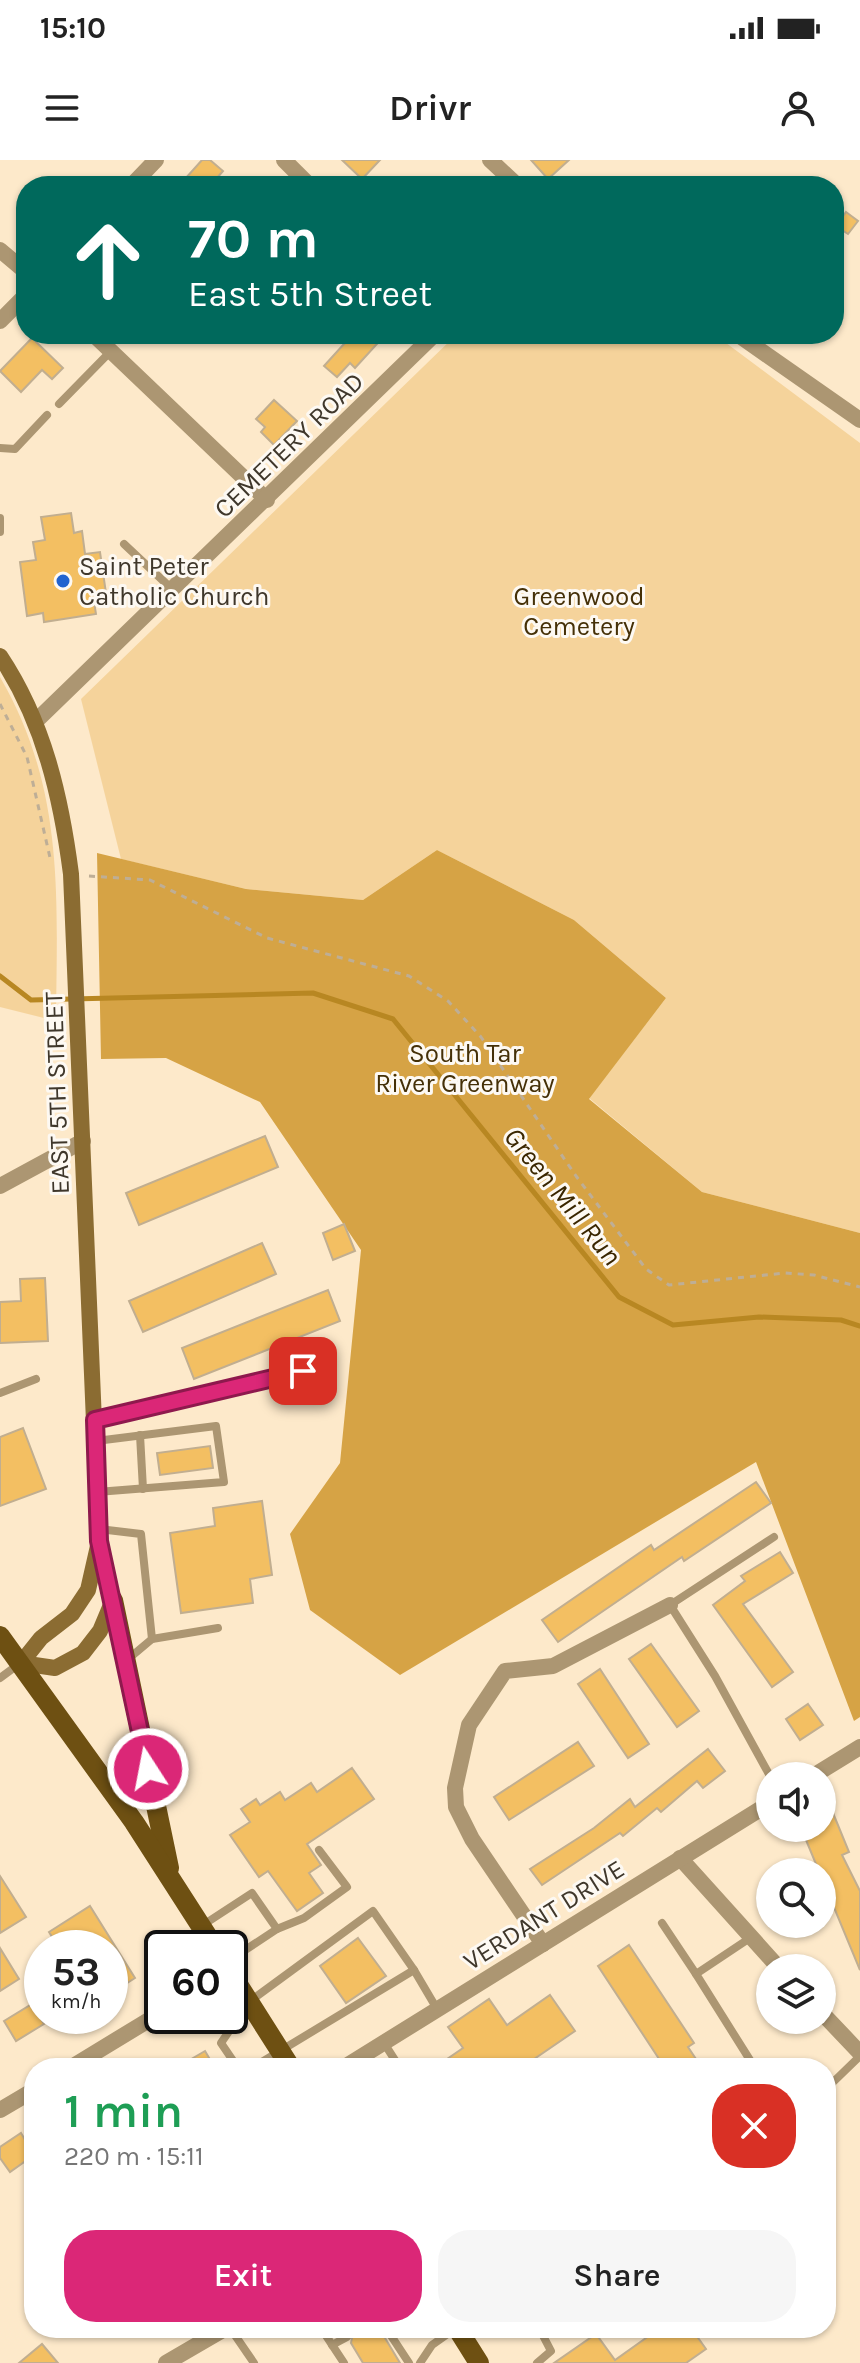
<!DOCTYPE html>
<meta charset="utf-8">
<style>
body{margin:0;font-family:Karla,sans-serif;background:#f6f6f6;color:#222;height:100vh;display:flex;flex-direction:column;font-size:30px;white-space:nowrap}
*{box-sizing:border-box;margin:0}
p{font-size:26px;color:#767676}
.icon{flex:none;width:44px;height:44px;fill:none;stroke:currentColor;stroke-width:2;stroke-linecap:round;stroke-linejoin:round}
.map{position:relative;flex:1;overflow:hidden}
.sheet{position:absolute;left:24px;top:1898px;width:812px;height:280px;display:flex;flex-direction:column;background:#fff;border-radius:32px;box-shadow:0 2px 6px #0004}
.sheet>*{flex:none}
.banner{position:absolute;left:16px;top:16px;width:828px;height:168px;border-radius:32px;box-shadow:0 2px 6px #0004;background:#00695c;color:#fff;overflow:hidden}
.controls{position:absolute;left:756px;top:1602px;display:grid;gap:16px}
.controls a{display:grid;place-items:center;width:80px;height:80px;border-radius:50%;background:#fff;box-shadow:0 2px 6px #0004;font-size:40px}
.speed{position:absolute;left:24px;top:1770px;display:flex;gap:16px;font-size:40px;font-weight:700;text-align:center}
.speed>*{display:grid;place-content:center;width:104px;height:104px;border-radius:50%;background:#fff;box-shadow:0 2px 6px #0004;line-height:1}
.speed small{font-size:20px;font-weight:400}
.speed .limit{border:4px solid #111;border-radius:12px;background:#fff;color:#111}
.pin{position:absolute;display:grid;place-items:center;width:68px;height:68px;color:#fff;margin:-34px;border-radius:16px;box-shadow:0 4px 12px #0006}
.me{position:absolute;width:88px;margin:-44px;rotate:349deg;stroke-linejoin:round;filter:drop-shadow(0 0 6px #0008)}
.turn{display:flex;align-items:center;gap:28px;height:168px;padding:0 40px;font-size:36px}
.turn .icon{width:104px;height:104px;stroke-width:2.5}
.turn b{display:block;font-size:56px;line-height:68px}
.round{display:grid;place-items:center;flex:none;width:84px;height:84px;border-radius:32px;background:#f6f6f6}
.overview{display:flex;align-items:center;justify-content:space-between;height:136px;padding:0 40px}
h1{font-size:48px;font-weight:600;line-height:60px;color:#1e9e55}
.action{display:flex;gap:16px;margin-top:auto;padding:16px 40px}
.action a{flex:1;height:92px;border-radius:32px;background:#db2777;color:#fff;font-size:32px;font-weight:600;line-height:92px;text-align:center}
.action a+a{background:#f6f6f6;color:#222}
.status{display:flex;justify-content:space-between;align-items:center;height:56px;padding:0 40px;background:#fff;direction:ltr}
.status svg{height:22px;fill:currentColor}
header{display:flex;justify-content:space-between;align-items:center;height:104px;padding:0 40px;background:#fff;font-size:36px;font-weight:600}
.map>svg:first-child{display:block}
.green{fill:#f5d39b}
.forest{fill:#d6a345}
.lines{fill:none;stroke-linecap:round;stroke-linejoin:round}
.stream{stroke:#b88722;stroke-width:5}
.building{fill:#f3bf62;stroke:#c1ae90;stroke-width:2}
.path{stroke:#beae96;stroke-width:3;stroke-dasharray:6 6;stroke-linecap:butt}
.service{stroke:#ac9672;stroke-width:8}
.minor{stroke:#ac9672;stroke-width:16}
.secondary{stroke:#8b6c32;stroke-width:16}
.primary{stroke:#6e5012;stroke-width:20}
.route-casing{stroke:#8e194d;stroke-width:20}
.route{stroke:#db2777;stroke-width:14}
.poi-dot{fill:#2163cf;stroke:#fdf9f3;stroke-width:3}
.labels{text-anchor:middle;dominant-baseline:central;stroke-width:6;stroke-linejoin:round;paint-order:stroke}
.street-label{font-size:26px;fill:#3f372b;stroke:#fdf9f3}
.poi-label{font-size:26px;fill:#3f372b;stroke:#fdf9f3;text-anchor:start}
.park-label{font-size:26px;fill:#453007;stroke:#fdf9f3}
.water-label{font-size:28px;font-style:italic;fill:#3a2600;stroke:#fdf9f3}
</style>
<div class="status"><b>15:10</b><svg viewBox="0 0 49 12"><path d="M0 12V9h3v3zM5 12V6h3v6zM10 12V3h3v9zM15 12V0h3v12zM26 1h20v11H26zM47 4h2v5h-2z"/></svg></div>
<header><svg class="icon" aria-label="menu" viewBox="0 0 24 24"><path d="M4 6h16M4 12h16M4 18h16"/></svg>Drivr<svg class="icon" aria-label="person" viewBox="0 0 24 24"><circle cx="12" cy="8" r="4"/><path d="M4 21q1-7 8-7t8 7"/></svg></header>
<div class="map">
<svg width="860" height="2203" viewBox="0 0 860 2203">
<rect width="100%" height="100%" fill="#fde9ca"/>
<g class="green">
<polygon points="457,174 714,174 860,283 860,1073 702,1032 589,938 666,838 574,760 437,690 363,740 246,729 121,699 81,539"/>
<path d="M0,517C65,629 57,737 56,861L0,847Z"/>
</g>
<polygon class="forest" points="437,690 574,760 666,838 589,939 702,1032 860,1073 860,1557 854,1561 756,1302 400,1515 310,1450 290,1374 340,1303 361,1090 260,942 166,898 101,899 97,693 246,729 363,740"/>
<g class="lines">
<polyline class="stream" points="0,816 31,840 313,833 393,859 619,1137 673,1165 759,1157 841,1160 860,1166"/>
</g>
<g class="building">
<polygon points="202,0 210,0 223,11 210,26 193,26 185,19"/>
<polygon points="342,0 380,0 362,19"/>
<polygon points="531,0 569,0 548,19"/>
<polygon points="846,52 858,61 848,74 836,66"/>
<polygon points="353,174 386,174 355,208 350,203 337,217 324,206"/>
<polygon points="32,178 63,208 52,219 42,210 21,232 0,211"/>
<polygon points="274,240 297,261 274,285 261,272 265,267 256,259"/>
<polygon points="71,353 74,373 82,371 85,394 100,392 107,440 94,442 96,454 44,462 43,453 27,456 20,402 36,400 33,382 45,380 41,357"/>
<polygon points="265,976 278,1007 139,1065 126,1033"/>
<polygon points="344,1064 355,1091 333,1100 323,1073"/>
<polygon points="262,1083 276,1114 143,1172 129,1141"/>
<polygon points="45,1118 48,1181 0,1183 0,1142 21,1141 20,1119"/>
<polygon points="328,1130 340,1161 194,1219 182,1188"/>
<polygon points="23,1268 46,1329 0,1346 0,1277"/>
<polygon points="210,1286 213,1308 160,1315 157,1293"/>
<polygon points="756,1322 771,1343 684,1401 682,1397 558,1482 542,1460 651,1385 654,1390"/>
<polygon points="262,1341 272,1415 250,1419 253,1443 181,1453 170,1373 215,1366 213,1348"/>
<polygon points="780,1392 793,1413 743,1444 793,1512 772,1527 713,1445 745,1421 741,1416"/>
<polygon points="651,1484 699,1551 677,1567 629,1499"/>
<polygon points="600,1509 649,1584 628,1598 578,1524"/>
<polygon points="808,1544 823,1565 800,1580 786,1559"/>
<polygon points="578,1582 594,1606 509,1660 494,1637"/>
<polygon points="708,1589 725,1611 703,1628 697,1621 661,1652 657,1648 623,1676 620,1673 542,1725 530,1709 594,1668 630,1639 635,1647"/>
<polygon points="352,1608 374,1639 307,1684 321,1705 309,1713 323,1733 297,1751 268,1711 259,1717 230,1675 250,1662 241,1649 256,1639 260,1645 280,1632 285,1640 311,1623 317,1632"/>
<polygon points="833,1653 849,1692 842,1695 860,1731 860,1810 801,1668 822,1668 822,1657"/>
<polygon points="0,1716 26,1757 0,1773"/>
<polygon points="90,1746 135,1818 110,1834 110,1788 59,1788 49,1772"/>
<polygon points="358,1778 386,1816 346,1843 320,1806"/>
<polygon points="629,1785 694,1883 688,1887 702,1908 665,1908 598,1806"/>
<polygon points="0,1788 19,1819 0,1831"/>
<polygon points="550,1835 575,1871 521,1908 434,1908 463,1888 448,1867 489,1839 507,1865"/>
<polygon points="32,1844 44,1864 16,1881 4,1861"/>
<polygon points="205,1891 215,1908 176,1908"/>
<polygon points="21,1973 34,1995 10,2012 0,1998 0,1987"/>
<polygon points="341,2168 379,2168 400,2203 363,2203 351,2183 353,2173"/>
<polygon points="660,2168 691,2168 706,2189 686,2203 554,2203 596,2174 615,2200"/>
<polygon points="42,2184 58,2203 19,2203"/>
</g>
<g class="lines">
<g class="path">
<polyline points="0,544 27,597 51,702"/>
<polyline points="89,716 150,720 267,778 409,816 448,841 481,877 576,1016 646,1109 669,1125 785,1113 814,1115 860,1127"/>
</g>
<g class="service">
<polyline points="59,244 111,191"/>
<polyline points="0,288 15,289 47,255"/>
<polyline points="0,358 0,372"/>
<polyline points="124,384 173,430"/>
<polyline points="0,1233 36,1219"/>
<polyline points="95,1260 303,1211"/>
<polyline points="140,1275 143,1329"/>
<polyline points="96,1281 216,1266 224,1322 97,1332"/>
<polyline points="99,1369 141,1374 152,1479"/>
<polyline points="127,1500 152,1479 218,1468"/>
<polyline points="0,1518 19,1504"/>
<polyline points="770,1616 715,1516 670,1445 774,1377"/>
<polyline points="662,1763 696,1814"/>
<polyline points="203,1765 252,1733 277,1769 230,1800"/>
<polyline points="277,1769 304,1758 347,1727 319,1690"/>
<polyline points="750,1778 696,1814 755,1908"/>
<polyline points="414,1810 437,1849"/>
<polyline points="384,1883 400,1908"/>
<polyline points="238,1908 221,1883 249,1842 373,1751 414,1810 252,1908"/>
<polyline points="826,1929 860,1896"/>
<polyline points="230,2168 254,2203"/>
<polyline points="321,2168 344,2203"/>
<polyline points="386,2168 409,2203"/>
<polyline points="332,2185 347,2177"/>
<polyline points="420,2203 432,2185 456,2168"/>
<polyline points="537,2203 551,2191 539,2168"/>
</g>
<g class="minor">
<polyline points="284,0 310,26"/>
<polyline points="490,0 518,26"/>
<polyline points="131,26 156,0"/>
<polyline points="0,90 26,112"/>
<polyline points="0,161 26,135"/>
<polyline points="93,174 267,340"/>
<polyline points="737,174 860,260"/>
<polyline points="36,561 435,174"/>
<polyline points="0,1026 83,981"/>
<polyline points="813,1616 860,1587"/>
<polyline points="680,1698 779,1808"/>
<polyline points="543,1784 472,1679 456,1647 455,1628 469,1565 505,1511 553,1506 670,1445"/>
<polyline points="822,1853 860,1893"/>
<polyline points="70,1908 162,1852"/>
<polyline points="343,1908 770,1643"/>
<polyline points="0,1950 34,1930"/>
<polyline points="166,2203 226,2168"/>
</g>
<g class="secondary">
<path d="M0,496C44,562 61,637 71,714L99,1381L113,1440L100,1471L83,1493L55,1508L21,1503"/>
<polyline points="21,1503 41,1478 72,1454 88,1430 98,1386"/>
</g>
<g class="primary">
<polyline points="113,1440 169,1708"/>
<polyline points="0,1476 134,1662 215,1788"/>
<polyline points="230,1812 291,1908"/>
<polyline points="457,2168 479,2203"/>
</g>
</g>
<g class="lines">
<g class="route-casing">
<polyline id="route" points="148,1609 99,1381 95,1260 303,1211"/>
</g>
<use href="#route" class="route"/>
</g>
<circle class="poi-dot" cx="63" cy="421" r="8"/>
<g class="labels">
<g class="street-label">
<text transform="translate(289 285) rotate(-44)">CEMETERY ROAD</text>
<text transform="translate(57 933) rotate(-92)">EAST 5TH STREET</text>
<text transform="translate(544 1755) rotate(-32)">VERDANT DRIVE</text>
</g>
<g class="poi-label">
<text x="79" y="406">Saint Peter<tspan x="79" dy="30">Catholic Church</tspan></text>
</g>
<g class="park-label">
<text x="579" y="436">Greenwood<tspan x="579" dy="30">Cemetery</tspan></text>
<text x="465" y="893">South Tar<tspan x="465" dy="30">River Greenway</tspan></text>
</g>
<g class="water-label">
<text transform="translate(563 1036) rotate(51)">Green Mill Run</text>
</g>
</g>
</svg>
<div class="controls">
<a><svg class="icon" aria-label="sound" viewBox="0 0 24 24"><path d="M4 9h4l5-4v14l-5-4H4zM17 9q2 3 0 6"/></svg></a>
<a><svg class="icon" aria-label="search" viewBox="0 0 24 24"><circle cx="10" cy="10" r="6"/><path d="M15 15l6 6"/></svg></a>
<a><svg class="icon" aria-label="layers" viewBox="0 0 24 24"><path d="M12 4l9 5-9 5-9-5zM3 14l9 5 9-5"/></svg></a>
</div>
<div class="speed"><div>53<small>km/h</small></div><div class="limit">60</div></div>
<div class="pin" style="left:303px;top:1211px;background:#d93025"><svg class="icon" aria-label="arrive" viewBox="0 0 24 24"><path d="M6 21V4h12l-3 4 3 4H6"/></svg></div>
<svg class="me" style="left:148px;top:1609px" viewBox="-20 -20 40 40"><circle r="17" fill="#db2777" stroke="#fff" stroke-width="3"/><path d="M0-11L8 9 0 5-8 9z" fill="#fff"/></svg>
<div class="banner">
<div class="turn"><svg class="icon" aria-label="ahead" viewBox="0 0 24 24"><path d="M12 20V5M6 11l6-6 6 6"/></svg><div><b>70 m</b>East 5th Street</div></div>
</div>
<section class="sheet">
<div class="overview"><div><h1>1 min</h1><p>220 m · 15:11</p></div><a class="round" style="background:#d93025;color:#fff"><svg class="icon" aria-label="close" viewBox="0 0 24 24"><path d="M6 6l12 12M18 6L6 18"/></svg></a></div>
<div class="action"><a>Exit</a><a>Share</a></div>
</section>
</div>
